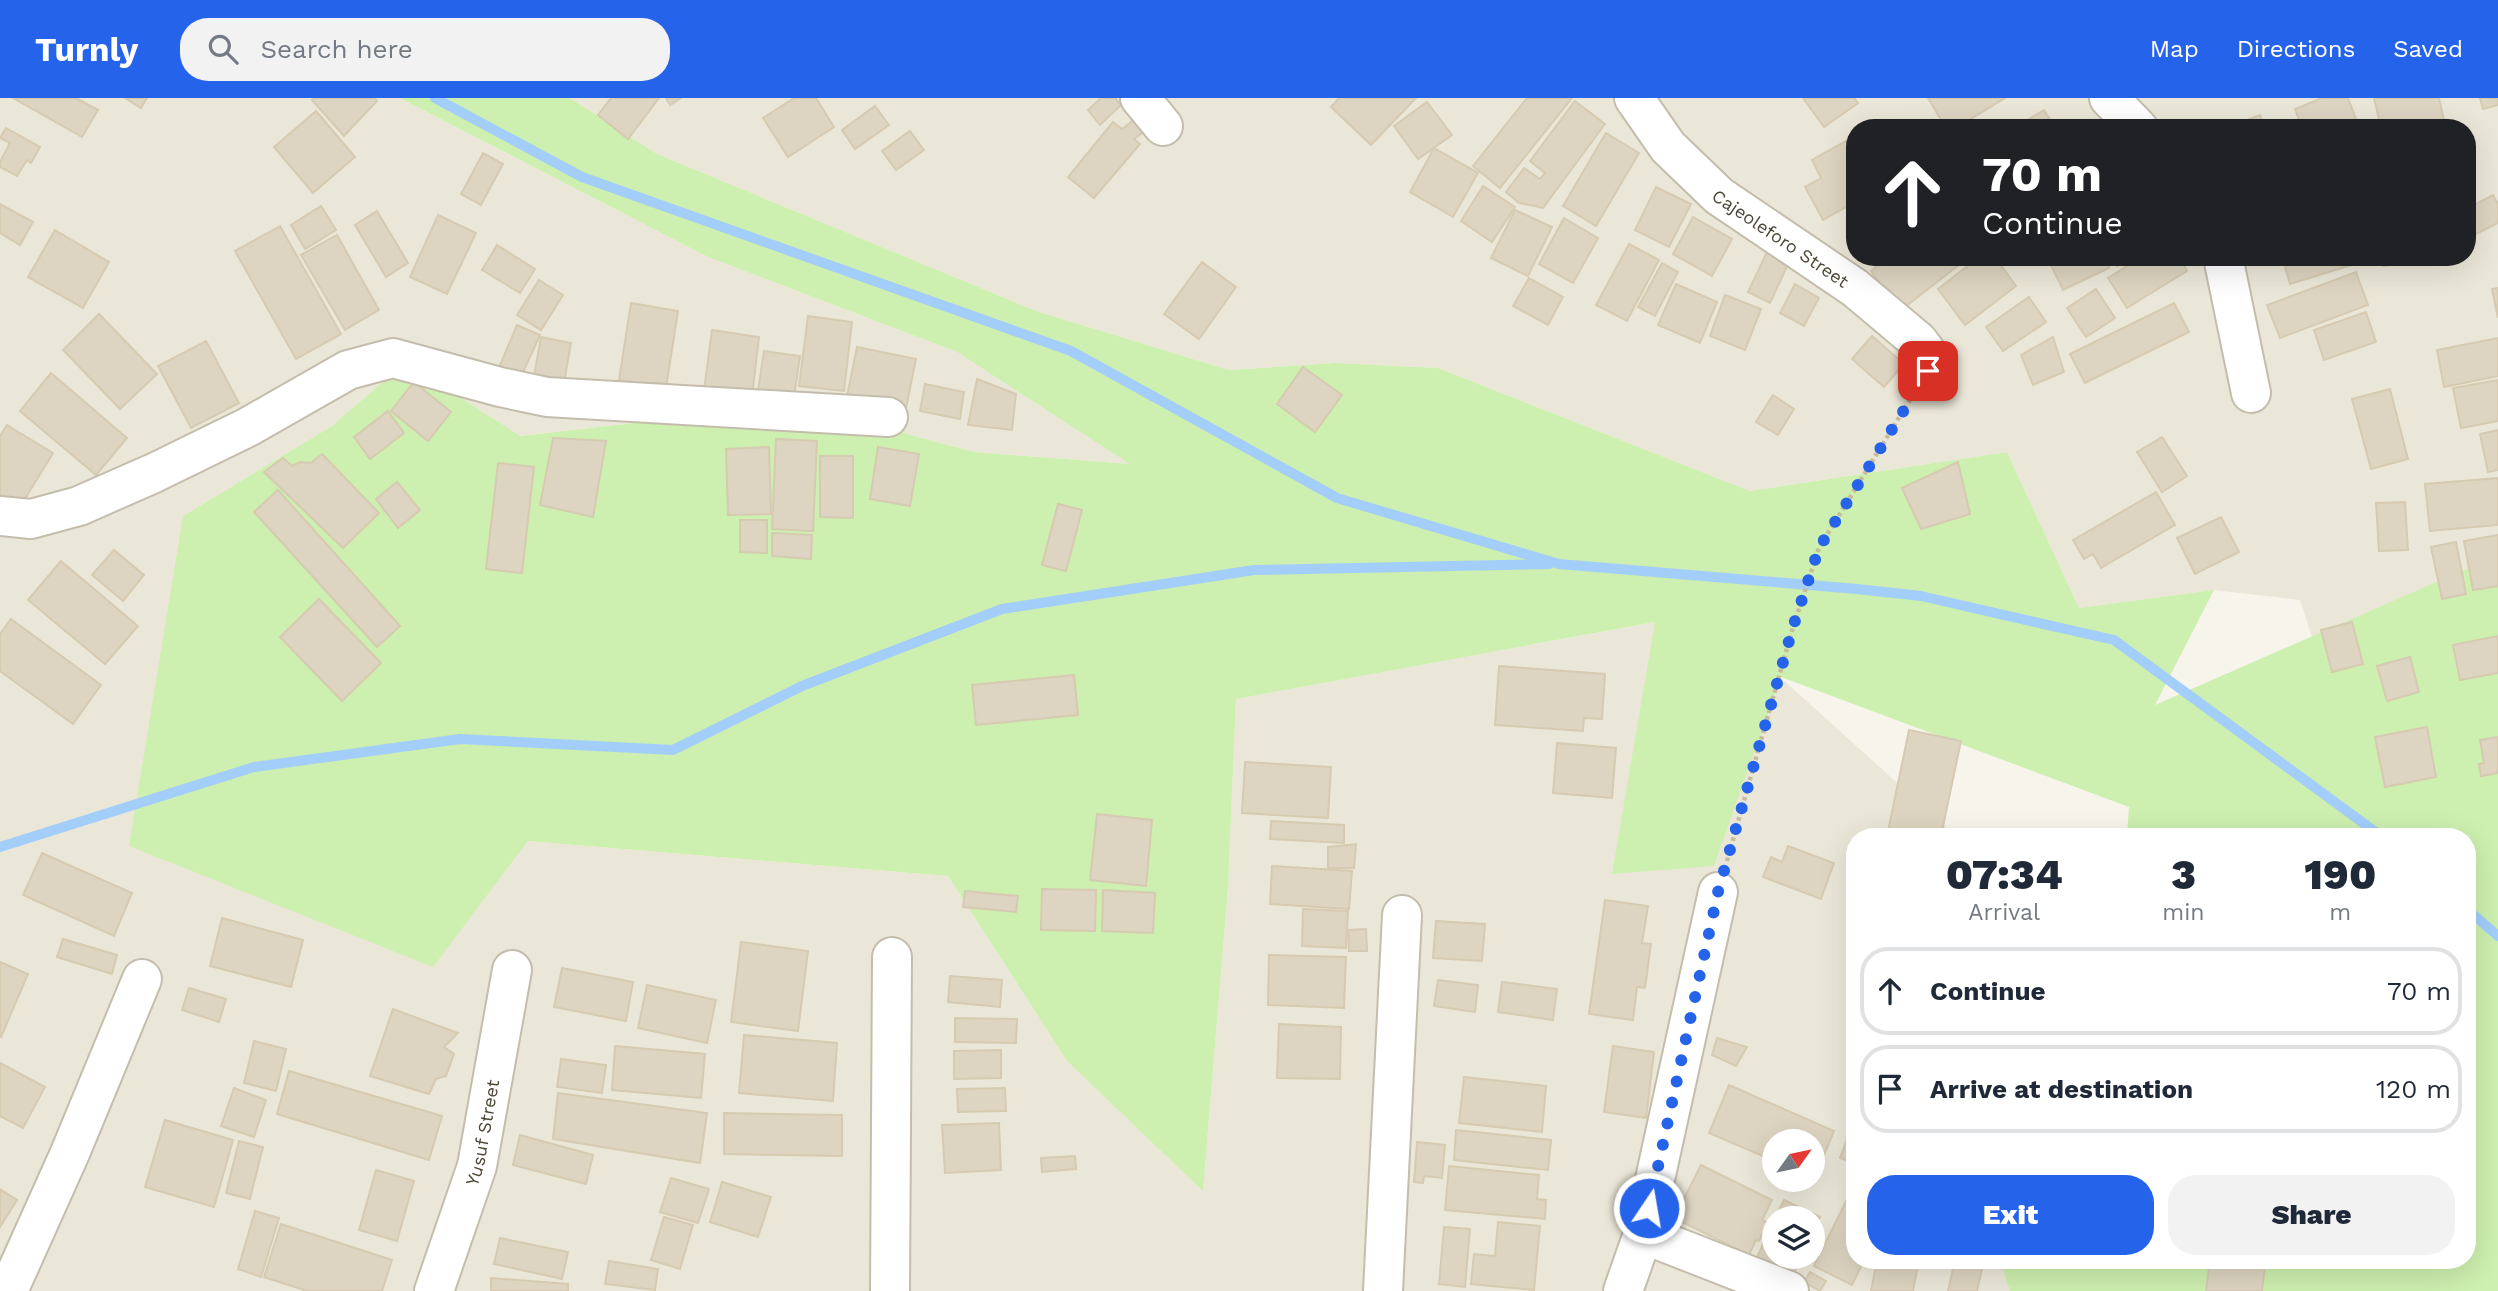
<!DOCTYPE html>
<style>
body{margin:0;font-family:"Work Sans",sans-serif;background:#f2f2f3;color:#1f2937;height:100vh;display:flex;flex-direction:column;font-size:26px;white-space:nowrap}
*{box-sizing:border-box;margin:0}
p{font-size:23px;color:#747a83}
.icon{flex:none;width:38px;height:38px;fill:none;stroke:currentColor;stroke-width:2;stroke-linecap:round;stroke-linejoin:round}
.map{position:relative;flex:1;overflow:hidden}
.drawer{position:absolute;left:1846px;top:730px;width:630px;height:441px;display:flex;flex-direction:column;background:#fff;border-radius:28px;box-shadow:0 7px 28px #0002}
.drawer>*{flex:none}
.guide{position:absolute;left:1846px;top:21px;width:630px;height:147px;border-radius:28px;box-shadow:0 7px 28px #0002;background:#202124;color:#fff;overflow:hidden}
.needle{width:46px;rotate:57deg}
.buttons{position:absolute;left:1762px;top:1031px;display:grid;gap:14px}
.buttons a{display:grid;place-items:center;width:63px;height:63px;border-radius:50%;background:#fff;box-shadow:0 7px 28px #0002;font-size:35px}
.pin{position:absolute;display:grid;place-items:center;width:60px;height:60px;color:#fff;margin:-30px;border-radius:14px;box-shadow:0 4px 10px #0006}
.me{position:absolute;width:77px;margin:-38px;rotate:12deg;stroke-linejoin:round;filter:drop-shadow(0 0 5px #0008)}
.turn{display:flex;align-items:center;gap:24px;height:147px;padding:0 21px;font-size:32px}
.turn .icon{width:91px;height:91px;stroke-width:2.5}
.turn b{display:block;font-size:49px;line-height:60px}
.eta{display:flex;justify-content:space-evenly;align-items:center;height:119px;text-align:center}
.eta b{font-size:42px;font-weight:800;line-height:49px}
.primary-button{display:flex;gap:14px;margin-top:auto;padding:14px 21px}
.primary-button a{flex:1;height:80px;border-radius:28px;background:#2563eb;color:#fff;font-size:28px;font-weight:800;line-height:80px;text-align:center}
.primary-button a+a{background:#f2f2f3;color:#1f2937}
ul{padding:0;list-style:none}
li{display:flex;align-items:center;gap:21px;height:88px;margin:0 14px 10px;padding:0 7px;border:4px solid #e0e1e3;border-radius:28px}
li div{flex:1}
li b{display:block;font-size:26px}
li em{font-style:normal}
header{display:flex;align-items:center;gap:42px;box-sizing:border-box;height:98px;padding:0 35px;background:#2563eb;color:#fff}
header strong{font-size:33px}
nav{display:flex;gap:38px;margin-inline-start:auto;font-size:24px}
.search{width:490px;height:63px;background:#f2f2f3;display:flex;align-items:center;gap:18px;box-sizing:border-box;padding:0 24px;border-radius:28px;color:#747a83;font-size:26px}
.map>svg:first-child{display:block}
.residential{fill:#ebe7d8;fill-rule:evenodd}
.green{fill:#cdefaf}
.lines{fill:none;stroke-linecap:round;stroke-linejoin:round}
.stream{stroke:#a2cef9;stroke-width:10}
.building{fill:#ddd4c1;stroke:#d6cab1;stroke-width:2}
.minor-casing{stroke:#c4bdac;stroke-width:42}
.path{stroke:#c7bb9b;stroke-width:4.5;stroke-dasharray:3.5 3.5;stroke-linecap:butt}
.minor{stroke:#fff;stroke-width:38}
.route{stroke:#2563eb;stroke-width:12;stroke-dasharray:0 21.6}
.labels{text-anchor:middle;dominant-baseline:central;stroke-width:5;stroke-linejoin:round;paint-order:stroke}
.street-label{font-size:18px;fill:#4c4637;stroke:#fff}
</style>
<header>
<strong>Turnly</strong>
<div class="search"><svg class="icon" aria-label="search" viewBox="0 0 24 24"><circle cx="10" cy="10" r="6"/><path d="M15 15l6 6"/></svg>Search here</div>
<nav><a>Map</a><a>Directions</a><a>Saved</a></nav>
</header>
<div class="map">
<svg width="2498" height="1193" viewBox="0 0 2498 1193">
<rect width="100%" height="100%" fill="#f7f4eb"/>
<g class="residential">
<path d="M0,0H400L708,159L957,254L1132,366L974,354L847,320L704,317L519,338L428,279L386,281L332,328L183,418L432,869L528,743L948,778L1067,963L1203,1092L1228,789L1236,601L1656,524L1714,768L1780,579L1956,738H1855V1162H2421L2455,1193H0ZM1774,1043H1813V1082H1774ZM1774,1120H1813V1158H1774Z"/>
<path d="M570,0H2498V785L2468,738H2376L2300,502L2214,492L2079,510L2007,354L1750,393L1438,270L1335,265L1229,272L1036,213L657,56ZM1855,30H2468V159H1855Z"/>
</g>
<polygon class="green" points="400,0 570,0 657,56 1036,213 1229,272 1335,265 1438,270 1750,393 2007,354 2079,510 2214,492 2155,607 2498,457 2498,1193 2010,1193 2000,1162 2468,1162 2468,738 2127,738 2129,709 1781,579 1714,768 1612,776 1655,524 1236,601 1228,789 1203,1093 1067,963 948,778 528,743 433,869 129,748 183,418 332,328 386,281 428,279 520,338 704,317 847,320 974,354 1130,366 957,254 708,159"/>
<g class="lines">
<g class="stream">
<polyline points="435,0 582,79 1071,253 1337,400 1559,466 1857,491 1921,498 2114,542 2381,738"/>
<polyline points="0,749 254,669 460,641 673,652 802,588 1002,511 1254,472 1549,466"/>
<polyline points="2468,812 2498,838"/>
</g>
</g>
<g class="building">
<polygon points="13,0 76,0 98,12 82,39"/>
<polygon points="125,0 147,0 141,10"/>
<polygon points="314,0 375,0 377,3 344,38 312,2"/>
<polygon points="611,0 659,0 628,41 598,17"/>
<polygon points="666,0 681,0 670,7"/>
<polygon points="794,0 816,0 834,29 788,59 763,20"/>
<polygon points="1101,0 1115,0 1121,7 1100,27 1088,12"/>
<polygon points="1339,0 1416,0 1371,47 1331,9"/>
<polygon points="1527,0 1572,0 1500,90 1473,68"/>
<polygon points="1803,0 1854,0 1858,5 1824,29"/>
<polygon points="1928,0 2005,0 1956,30 1946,30"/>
<polygon points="2322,0 2348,0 2356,21 2334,30 2302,30 2295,11"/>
<polygon points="2374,0 2439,0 2444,22 2407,30 2381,30"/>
<polygon points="2480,0 2498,0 2498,7 2483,11"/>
<polygon points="1575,3 1605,26 1543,110 1519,105 1506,94 1524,70 1540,81 1545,75 1530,63"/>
<polygon points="1427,4 1452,37 1418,61 1394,28"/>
<polygon points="875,8 889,27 855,51 842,32"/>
<polygon points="2044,12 2055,30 2014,30"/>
<polygon points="316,13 355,59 313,95 274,49"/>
<polygon points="1141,16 1152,28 1134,41 1140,46 1094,100 1068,79 1113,24 1122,31"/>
<polygon points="2260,17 2265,30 2226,30"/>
<polygon points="6,30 40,49 31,65 27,62 17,78 0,69 0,64 10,45 0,40"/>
<polygon points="910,33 924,52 896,72 882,53"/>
<polygon points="1606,35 1639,55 1596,128 1563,108"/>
<polygon points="1855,38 1855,104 1823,122 1805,89 1821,80 1812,62"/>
<polygon points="1434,50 1478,75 1453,119 1410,94"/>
<polygon points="483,55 503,66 481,107 461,96"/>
<polygon points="1483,88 1515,109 1492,144 1461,123"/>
<polygon points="1656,89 1691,106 1669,149 1635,132"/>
<polygon points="2493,97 2498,106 2498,125 2472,138 2468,129 2468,110"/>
<polygon points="0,106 33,124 20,147 0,135"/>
<polygon points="321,108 336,132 305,151 291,127"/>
<polygon points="1515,112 1552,129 1528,178 1491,160"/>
<polygon points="377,113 408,165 386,179 355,127"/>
<polygon points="438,117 476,135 447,196 410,179"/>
<polygon points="1693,119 1732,141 1712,178 1673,156"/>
<polygon points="1564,120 1598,140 1573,185 1539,166"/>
<polygon points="280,128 341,236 296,261 235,153"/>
<polygon points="55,132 109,164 83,210 28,179"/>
<polygon points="337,137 379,212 345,232 301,157"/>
<polygon points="1629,146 1659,162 1627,223 1596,207"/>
<polygon points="497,147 535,171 520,195 482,172"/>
<polygon points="1768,152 1790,162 1770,205 1748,194"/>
<polygon points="1889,159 1961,159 1964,163 1901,212 1871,173"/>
<polygon points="1979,159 1995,159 2016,188 1965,227 1938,191"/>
<polygon points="2047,159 2104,159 2109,170 2063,192"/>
<polygon points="2112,159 2130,159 2117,168"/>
<polygon points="2141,159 2179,159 2187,173 2127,210 2108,180"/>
<polygon points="2282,159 2367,159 2368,162 2290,186"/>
<polygon points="2382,159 2418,159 2419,164 2383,168"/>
<polygon points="1202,164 1236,189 1199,241 1164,216"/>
<polygon points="1662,165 1678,174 1655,218 1638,209"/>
<polygon points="2356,174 2368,207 2280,240 2267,207"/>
<polygon points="1529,180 1563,199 1548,227 1513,208"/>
<polygon points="539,182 563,197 541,232 517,217"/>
<polygon points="1676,186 1717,204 1700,245 1658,227"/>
<polygon points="1795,186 1819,200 1804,228 1780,215"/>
<polygon points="2498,190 2498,220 2492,191"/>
<polygon points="2096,191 2115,220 2086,239 2067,210"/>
<polygon points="1725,197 1761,211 1745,252 1710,238"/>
<polygon points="2029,199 2046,224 2003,253 1986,229"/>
<polygon points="631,205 678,213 666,290 619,282"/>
<polygon points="2174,205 2189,234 2085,285 2070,256"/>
<polygon points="2366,214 2376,244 2324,262 2314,232"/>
<polygon points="99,216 157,276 120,311 63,252"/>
<polygon points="808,218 852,224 844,293 799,288"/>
<polygon points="517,227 540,237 520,281 498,272"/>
<polygon points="712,232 759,239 752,298 704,292"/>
<polygon points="1872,238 1904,266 1884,289 1852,261"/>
<polygon points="541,239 571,245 563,290 533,284"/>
<polygon points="2053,239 2064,274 2033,287 2021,257"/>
<polygon points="2498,240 2498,278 2444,289 2437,252"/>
<polygon points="206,243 239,305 191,330 158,268"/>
<polygon points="857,249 916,261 906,310 847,298"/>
<polygon points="764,253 800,258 794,299 758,293"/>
<polygon points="1303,269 1342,297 1315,334 1277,306"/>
<polygon points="51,275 127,340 96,377 20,313"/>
<polygon points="977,281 1016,296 1012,332 968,327"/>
<polygon points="2498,282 2498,323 2461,330 2453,290"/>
<polygon points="414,284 451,314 428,343 391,313"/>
<polygon points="925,286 964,294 960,321 920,313"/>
<polygon points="2390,291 2408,361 2371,371 2352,301"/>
<polygon points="1773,297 1794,311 1778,337 1756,324"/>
<polygon points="388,313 404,335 370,361 354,339"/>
<polygon points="7,327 53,355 20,409 0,397 0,338"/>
<polygon points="2498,332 2498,372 2488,374 2480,336"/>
<polygon points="2162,339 2187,378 2162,394 2137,354"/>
<polygon points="553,340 606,343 593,419 540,407"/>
<polygon points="776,341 817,343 813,433 772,431"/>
<polygon points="769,349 771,416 728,417 726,351"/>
<polygon points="878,349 919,356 910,408 870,401"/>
<polygon points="322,356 379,415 343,450 264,374 283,360 292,368 300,364 311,365"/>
<polygon points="820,358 853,358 853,420 820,419"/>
<polygon points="1958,364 1970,416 1921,431 1902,390"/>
<polygon points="498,365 534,369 522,475 486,471"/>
<polygon points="2498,380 2498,427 2430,433 2425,386"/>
<polygon points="397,384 420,412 398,430 376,401"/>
<polygon points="278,392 400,528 377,549 254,414"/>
<polygon points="2156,394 2175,427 2101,470 2093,456 2084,461 2073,442"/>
<polygon points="2405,404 2408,452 2379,453 2376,405"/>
<polygon points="1058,406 1082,412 1066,473 1042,467"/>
<polygon points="2221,419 2239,454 2195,476 2177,440"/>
<polygon points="740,422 767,422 767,455 740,454"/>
<polygon points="772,435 812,437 811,461 772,458"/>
<polygon points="2498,437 2498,488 2473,492 2464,443"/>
<polygon points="2456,444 2466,496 2442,501 2431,449"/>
<polygon points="114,452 144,477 123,503 92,477"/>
<polygon points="61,463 138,528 105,566 28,502"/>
<polygon points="319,501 381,565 342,603 280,539"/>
<polygon points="11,521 101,587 73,626 0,573 0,536"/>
<polygon points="2352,524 2363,566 2332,574 2321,532"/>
<polygon points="2498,538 2498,575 2460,582 2453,547"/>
<polygon points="2410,559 2419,594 2387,603 2377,568"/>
<polygon points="1499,568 1605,576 1602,621 1584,620 1583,633 1495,627"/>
<polygon points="1074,577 1078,617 976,627 972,587"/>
<polygon points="2427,629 2436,679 2385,689 2375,639"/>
<polygon points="1909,632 1961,643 1941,738 1887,738"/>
<polygon points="2498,639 2498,675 2481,678 2479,666 2484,665 2480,642"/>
<polygon points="1557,645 1616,650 1612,700 1553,695"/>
<polygon points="1245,664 1331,669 1328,720 1242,715"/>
<polygon points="1097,716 1152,722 1146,788 1090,782"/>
<polygon points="1271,723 1344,727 1344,745 1270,741"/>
<polygon points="1356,746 1354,770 1328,770 1328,749"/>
<polygon points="1788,748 1834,765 1821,801 1763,779 1771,759 1782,764"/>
<polygon points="42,755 132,795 114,838 23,797"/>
<polygon points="1272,768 1352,773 1349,811 1270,806"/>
<polygon points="1042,791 1096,792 1095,833 1041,832"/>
<polygon points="1103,792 1155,795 1153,835 1102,833"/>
<polygon points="965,793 1018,798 1016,814 963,809"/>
<polygon points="1605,802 1648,808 1642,845 1651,846 1645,890 1637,889 1633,922 1589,916"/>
<polygon points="1303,811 1348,813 1346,850 1302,848"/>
<polygon points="222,820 303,842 291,889 210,868"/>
<polygon points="1436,823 1485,826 1482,863 1433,860"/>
<polygon points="1366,831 1367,853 1349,853 1348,832"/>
<polygon points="63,841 117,857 112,876 57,859"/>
<polygon points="741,844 808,853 798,933 731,924"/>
<polygon points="1269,857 1346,859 1344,910 1268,907"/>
<polygon points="0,864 28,876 1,939 0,938"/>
<polygon points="562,870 633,884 626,923 554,909"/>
<polygon points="950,878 1002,882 1000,909 948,904"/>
<polygon points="1438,882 1478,887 1475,914 1434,908"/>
<polygon points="1502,884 1557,891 1553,922 1498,914"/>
<polygon points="647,887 716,902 707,945 638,930"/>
<polygon points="189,890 226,901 219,924 182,912"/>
<polygon points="393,911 458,935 444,949 454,956 446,978 436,981 429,996 370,978"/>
<polygon points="955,920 1017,921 1016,945 955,944"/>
<polygon points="1279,926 1341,929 1340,981 1277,980"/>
<polygon points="744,937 837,945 833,1003 739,995"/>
<polygon points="1717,940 1747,949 1736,968 1712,957"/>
<polygon points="254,943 286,951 276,993 244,985"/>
<polygon points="615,948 705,956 701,1000 612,992"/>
<polygon points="1613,948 1654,954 1646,1020 1604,1014"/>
<polygon points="1001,952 1001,980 954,981 954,953"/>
<polygon points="561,961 606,967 602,995 557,989"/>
<polygon points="0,965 45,989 23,1030 0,1018"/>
<polygon points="289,973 442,1018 429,1062 277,1016"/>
<polygon points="1464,979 1546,988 1542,1034 1459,1025"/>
<polygon points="1729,987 1834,1033 1814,1081 1813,1043 1774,1043 1774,1063 1709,1035"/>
<polygon points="234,990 266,1002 254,1039 221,1028"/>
<polygon points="1005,990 1006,1013 958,1014 957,991"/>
<polygon points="558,995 707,1015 700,1065 553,1041"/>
<polygon points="724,1015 842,1017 842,1058 724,1056"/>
<polygon points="165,1022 233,1042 214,1109 145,1089"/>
<polygon points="999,1025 1001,1072 945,1075 942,1027"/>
<polygon points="1456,1032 1551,1042 1548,1072 1454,1062"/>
<polygon points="520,1037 593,1057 586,1086 513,1067"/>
<polygon points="1847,1041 1855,1044 1855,1066 1840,1060"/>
<polygon points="239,1043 263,1049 250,1101 226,1095"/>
<polygon points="1417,1044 1445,1047 1442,1080 1424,1078 1423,1085 1414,1084"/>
<polygon points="1075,1058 1076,1071 1042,1074 1041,1060"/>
<polygon points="1701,1067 1772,1102 1762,1122 1768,1125 1759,1143 1756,1142 1749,1157 1674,1120"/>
<polygon points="1449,1068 1539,1077 1537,1101 1546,1102 1545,1121 1445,1112"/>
<polygon points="376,1072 414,1083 397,1143 359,1132"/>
<polygon points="671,1080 709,1091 698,1125 660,1114"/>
<polygon points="722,1084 771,1099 758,1139 710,1124"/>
<polygon points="1855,1085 1855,1162 1864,1162 1852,1187 1814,1168"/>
<polygon points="0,1091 17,1102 0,1129"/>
<polygon points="1784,1102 1820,1119 1813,1134 1813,1120 1775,1120"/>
<polygon points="255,1113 279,1120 261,1179 238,1171"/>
<polygon points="664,1119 693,1127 680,1171 651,1162"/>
<polygon points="1774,1121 1774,1158 1802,1158 1791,1181 1755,1164"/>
<polygon points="1498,1124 1540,1128 1534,1192 1471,1186 1474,1156 1495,1158"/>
<polygon points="281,1126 392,1162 382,1193 307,1193 264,1179"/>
<polygon points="1444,1129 1470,1131 1465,1189 1439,1186"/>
<polygon points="500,1140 568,1154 562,1181 494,1166"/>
<polygon points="1877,1162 1919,1162 1913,1193 1871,1193"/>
<polygon points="1955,1162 1984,1162 1977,1193 1948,1193"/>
<polygon points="2210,1162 2265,1168 2262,1193 2206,1193"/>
<polygon points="609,1163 658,1171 655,1192 605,1186"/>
<polygon points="1810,1174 1826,1183 1820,1193 1804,1184"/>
<polygon points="491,1180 568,1186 568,1193 491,1193"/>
</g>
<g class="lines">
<g class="minor-casing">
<g id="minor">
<polyline points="1140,0 1163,28"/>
<path id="s1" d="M1634,0L1668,49L1719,98L1855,190L1918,243L1927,255L1928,273"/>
<polyline points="2109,0 2138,30"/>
<polyline points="2223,159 2251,295"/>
<polyline points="0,418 31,421 79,408 154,375 248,329 348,272 393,260 500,289 547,299 888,319"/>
<polyline points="1643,1136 1789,1193"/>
<polyline points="8,1193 70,1055 142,881"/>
<path id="s2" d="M434,1193L477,1068L512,872"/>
<polyline points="890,1193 892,859"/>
<polyline points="1383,1193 1402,817"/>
<polyline points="1623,1193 1643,1136 1718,794"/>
</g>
</g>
<polyline class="path" points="1727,763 1793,529 1819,450 1911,300"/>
<use href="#minor" class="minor"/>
</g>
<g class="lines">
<polyline class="route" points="1649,1110 1718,794 1793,529 1819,450 1928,273"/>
</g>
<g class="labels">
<g class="street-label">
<text stroke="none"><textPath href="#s1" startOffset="205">Cajeoleforo Street</textPath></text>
<text stroke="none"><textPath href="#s2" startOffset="166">Yusuf Street</textPath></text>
</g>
</g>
</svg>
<div class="buttons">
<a><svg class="needle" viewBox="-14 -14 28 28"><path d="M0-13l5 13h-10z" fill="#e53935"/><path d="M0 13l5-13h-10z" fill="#747a83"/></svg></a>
<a><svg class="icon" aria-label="layers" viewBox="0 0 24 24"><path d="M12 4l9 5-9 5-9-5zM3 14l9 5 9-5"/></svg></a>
</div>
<div class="pin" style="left:1928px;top:273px;background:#d93025"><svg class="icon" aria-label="arrive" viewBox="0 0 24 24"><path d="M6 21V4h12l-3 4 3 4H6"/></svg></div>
<svg class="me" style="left:1649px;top:1110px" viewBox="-20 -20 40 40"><circle r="17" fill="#2563eb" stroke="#fff" stroke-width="3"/><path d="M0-11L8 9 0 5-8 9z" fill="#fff"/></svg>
<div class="guide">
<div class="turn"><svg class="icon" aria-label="ahead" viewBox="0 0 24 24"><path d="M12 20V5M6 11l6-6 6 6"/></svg><div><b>70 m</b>Continue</div></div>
</div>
<section class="drawer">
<div class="eta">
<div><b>07:34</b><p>Arrival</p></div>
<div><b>3</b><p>min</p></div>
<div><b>190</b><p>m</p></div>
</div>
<ul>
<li><svg class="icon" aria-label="ahead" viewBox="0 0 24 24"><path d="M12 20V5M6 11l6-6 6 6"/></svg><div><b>Continue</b></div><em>70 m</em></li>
<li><svg class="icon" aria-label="arrive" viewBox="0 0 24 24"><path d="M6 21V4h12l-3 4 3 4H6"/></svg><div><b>Arrive at destination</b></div><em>120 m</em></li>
</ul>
<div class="primary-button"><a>Exit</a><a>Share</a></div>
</section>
</div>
